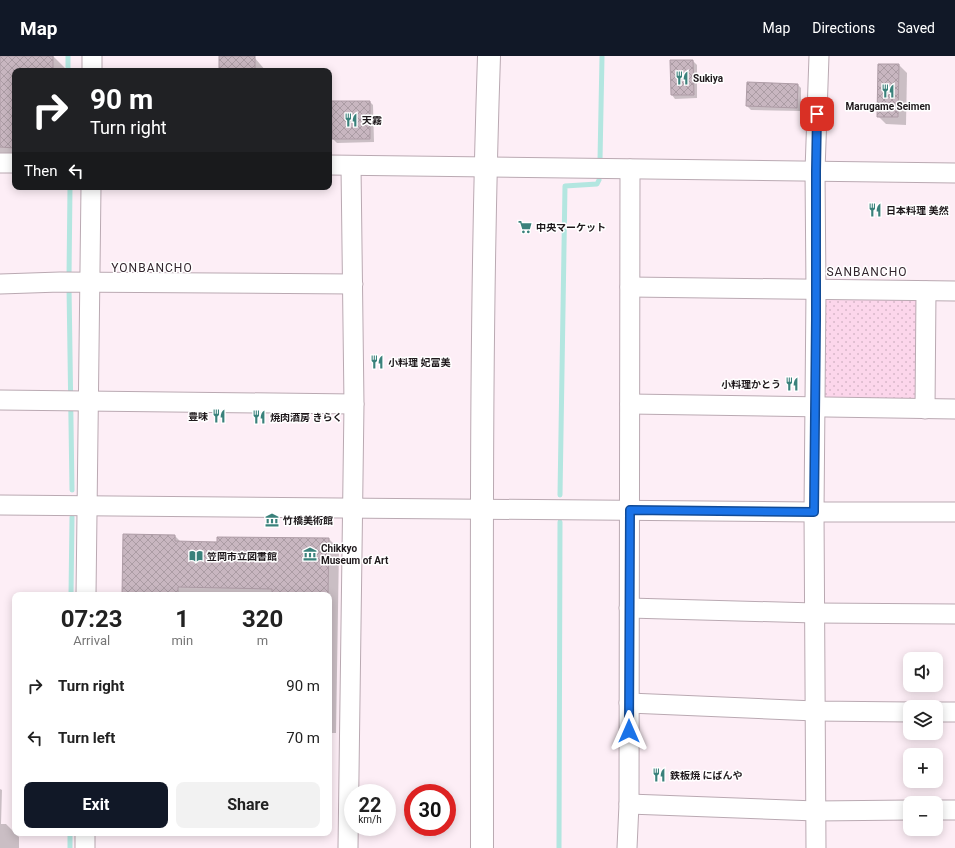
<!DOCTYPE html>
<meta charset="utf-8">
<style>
body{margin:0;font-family:Roboto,"Noto Sans JP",sans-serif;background:#f2f2f2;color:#222;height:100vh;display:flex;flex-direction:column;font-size:15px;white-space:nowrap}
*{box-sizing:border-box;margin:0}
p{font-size:13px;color:#767676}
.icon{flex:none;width:22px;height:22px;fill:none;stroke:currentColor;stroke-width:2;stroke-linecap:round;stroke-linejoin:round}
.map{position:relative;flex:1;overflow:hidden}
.drawer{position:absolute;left:12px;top:536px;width:320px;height:244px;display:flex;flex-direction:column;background:#fff;border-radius:8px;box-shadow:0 2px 10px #0003}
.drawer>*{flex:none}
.banner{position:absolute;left:12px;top:12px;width:320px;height:122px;border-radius:8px;box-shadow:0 2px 10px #0003;background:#202124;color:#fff;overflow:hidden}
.fabs{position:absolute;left:903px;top:596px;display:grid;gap:8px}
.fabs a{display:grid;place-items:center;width:40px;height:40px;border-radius:8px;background:#fff;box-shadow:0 2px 10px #0003;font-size:20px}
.speed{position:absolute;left:344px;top:728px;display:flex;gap:8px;font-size:20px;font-weight:700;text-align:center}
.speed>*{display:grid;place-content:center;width:52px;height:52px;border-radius:50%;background:#fff;box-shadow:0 2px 10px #0003;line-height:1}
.speed small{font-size:10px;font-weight:400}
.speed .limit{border:6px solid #d22;background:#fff;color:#111}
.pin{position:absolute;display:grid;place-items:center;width:34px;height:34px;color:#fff;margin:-17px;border-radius:8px;box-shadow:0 2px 6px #0006}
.me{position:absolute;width:44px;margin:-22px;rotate:0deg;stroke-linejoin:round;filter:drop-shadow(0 0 3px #0008)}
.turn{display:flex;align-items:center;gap:14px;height:84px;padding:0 12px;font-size:18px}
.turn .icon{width:52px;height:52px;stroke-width:2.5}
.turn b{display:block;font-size:28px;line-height:34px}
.then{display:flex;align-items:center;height:38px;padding:0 12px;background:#0003;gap:8px;font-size:15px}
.eta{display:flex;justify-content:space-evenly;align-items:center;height:68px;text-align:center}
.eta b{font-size:24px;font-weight:700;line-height:28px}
.cta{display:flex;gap:8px;margin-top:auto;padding:8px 12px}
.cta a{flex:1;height:46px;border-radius:8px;background:#111827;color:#fff;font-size:16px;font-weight:700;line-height:46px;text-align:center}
.cta a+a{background:#f2f2f2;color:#222}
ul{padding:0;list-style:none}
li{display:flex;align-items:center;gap:12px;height:52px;padding:0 12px}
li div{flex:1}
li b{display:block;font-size:15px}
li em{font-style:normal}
header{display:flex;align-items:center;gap:24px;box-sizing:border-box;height:56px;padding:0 20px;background:#111827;color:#fff}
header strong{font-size:19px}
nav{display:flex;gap:22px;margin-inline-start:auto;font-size:14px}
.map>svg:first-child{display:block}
.grass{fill:url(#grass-dots)}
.shadow{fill:#0003}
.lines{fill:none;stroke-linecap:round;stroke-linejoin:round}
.stream{stroke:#b3e6e0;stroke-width:5}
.building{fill:url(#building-cross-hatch);stroke:#ae9ca6}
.street-casing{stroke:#baa9b2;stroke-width:21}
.secondary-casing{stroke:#baa9b2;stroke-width:24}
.street{stroke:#fff;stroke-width:19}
.secondary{stroke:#fff;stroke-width:22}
.route-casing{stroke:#114b97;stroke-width:10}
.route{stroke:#1a73e8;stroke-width:7}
.labels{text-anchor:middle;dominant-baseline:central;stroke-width:3;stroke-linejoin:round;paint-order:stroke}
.poi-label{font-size:10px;font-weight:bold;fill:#1e181b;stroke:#fff;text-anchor:start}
.quarter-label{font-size:12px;letter-spacing:1px;fill:#34262e;stroke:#fff}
</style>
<header>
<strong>Map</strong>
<nav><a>Map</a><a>Directions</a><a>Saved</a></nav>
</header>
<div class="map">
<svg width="955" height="792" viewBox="0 0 955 792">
<defs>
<pattern id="grass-dots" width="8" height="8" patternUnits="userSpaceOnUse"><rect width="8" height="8" fill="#fcd6eb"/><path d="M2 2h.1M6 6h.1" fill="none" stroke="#d8b7c9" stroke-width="1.8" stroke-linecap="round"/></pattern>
<pattern id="building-cross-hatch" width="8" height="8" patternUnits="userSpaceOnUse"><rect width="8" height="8" fill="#c8b6c0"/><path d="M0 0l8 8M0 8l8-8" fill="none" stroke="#ab9ca4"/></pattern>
</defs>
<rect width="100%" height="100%" fill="#fdeef6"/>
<polygon class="grass" points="816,234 926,235 925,353 816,351"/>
<g class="shadow">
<polygon points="0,0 53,0 68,15 15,15 15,111 0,111"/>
<polygon points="254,1 266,15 220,15"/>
<polygon points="693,5 697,9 697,42 675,43 672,39"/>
<polygon points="899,9 907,17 906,69 886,68 878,60"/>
<polygon points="798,29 801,32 801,55 751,54 747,50"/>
<polygon points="370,46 373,49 374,86 337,87 333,83"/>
<polygon points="124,479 175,480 181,486 218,487 329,483 339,493 336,677 329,677 329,539 123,539"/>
<polygon points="329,727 331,729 330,776 329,776"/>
<polygon points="0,733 2,734 1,768 6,768 19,781 19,792 0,792"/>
</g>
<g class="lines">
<g class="stream">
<polyline points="68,0 68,15"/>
<polyline points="600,104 602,1"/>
<polyline points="69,222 70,131"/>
<polyline points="69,230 72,434"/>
<polyline points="560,439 565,130 597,128 599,124"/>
<polyline points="71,539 72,461"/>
<polyline points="70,792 70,777"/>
<polyline points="559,792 560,466"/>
</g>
</g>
<g class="building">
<polygon points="0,0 53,0 53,15 15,15 15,92 0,91"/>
<rect x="219" y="0" width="36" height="15"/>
<polygon points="670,4 693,4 694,39 671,39"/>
<polygon points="878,8 899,8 898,61 877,61"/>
<polygon points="747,26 798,28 797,52 746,50"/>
<polygon points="331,45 370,45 370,83 332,83"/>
<polygon points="123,478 175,479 175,485 217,486 217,481 329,482 328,539 272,539 272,533 178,531 178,539 122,539"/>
</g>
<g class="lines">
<g class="street-casing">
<g id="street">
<polyline points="92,15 92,0"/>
<polyline points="0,107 15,107"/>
<polyline points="329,109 955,117"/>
<polyline points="0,228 60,226 353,228"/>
<polyline points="630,231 955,235"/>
<polyline points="0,344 354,348"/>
<polyline points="630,348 955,353"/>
<polyline points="925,353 926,235"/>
<polyline points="0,449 814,456 955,456"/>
<polyline points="86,539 91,131"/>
<polyline points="629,552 815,557 955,558"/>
<polyline points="629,647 815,655 910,656"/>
<polyline points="936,656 955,656"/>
<polyline points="629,748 816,755 910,754"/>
<polyline points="936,754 955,754"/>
<polyline points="85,792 85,777"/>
<polyline points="348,792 354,348 351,110"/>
<polyline points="627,792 629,748 630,113"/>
<polyline points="816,792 814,456 816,234 815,115 819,0"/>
</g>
</g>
<g class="secondary-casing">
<path id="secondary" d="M482,792C482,528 480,264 489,0"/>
</g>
<use href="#street" class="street"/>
<use href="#secondary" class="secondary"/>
</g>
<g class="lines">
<g class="route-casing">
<polyline id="route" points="629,675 630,454 814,456 816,263 816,115 817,58"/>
</g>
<use href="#route" class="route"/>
</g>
<defs>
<g id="restaurant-bare" transform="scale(1.08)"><path d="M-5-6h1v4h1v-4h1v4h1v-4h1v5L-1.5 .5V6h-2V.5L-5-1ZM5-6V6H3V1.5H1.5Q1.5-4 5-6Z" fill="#3a817b" stroke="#fff" stroke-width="2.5" paint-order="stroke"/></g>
<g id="supermarket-bare" transform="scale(1.08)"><path d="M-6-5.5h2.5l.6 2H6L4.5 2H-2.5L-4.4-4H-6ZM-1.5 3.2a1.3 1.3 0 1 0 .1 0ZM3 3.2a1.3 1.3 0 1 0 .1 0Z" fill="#3a817b" stroke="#fff" stroke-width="2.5" paint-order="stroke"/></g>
<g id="museum-bare" transform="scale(1.08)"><path d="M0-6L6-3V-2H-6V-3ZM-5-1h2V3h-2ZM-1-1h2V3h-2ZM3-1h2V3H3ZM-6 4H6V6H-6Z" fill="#3a817b" stroke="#fff" stroke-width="2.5" paint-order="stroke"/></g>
<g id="library-bare" transform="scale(1.08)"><path d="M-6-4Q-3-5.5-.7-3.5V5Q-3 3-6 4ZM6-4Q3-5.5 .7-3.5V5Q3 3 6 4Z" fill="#3a817b" stroke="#fff" stroke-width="2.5" paint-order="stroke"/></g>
</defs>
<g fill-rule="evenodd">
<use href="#restaurant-bare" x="682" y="22"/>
<use href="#restaurant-bare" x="888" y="35"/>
<use href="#restaurant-bare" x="351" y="64"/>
<use href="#restaurant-bare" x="875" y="154"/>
<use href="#supermarket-bare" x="525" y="171"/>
<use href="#restaurant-bare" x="377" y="306"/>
<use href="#restaurant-bare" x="792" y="328"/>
<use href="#restaurant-bare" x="219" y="360"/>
<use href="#restaurant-bare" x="259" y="361"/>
<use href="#museum-bare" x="272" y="464"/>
<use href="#museum-bare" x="310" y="498"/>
<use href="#library-bare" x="196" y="500"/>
<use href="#restaurant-bare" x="659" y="719"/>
</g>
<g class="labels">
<g class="poi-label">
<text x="693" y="22">Sukiya</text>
<text x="888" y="50" text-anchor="middle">Marugame Seimen</text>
<text x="362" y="64">天霧</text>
<text x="886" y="154">日本料理 美然</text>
<text x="536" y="171">中央マーケット</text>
<text x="388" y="306">小料理 妃富美</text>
<text x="781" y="328" text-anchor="end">小料理かとう</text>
<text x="208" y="360" text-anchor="end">豊味</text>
<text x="270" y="361">焼肉酒房 きらく</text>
<text x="283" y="464">竹橋美術館</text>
<text x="321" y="492">Chikkyo<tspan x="321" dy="12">Museum of Art</tspan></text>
<text x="207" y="500">笠岡市立図書館</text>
<text x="670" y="719">鉄板焼 にばんや</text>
</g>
<g class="quarter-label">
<text x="152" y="212">YONBANCHO</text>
<text x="867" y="216">SANBANCHO</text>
</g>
</g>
</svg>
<div class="fabs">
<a><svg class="icon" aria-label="sound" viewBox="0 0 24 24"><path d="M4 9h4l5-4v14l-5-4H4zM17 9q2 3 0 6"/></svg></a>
<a><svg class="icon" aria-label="layers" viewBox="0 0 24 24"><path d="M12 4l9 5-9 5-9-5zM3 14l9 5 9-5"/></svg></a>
<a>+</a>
<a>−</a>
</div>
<div class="speed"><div>22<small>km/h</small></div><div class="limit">30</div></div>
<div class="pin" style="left:817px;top:58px;background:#d93025"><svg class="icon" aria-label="arrive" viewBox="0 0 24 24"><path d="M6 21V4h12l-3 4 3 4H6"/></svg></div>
<svg class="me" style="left:629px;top:675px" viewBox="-20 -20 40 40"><path d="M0-17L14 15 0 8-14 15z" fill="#1a73e8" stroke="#fff" stroke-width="4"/></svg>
<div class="banner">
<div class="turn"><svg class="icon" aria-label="right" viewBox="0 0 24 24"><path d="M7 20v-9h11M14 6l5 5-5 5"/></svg><div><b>90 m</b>Turn right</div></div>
<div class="then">Then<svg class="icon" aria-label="left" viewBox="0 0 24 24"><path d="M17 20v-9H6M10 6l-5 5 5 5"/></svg></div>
</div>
<section class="drawer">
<div class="eta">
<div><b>07:23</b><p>Arrival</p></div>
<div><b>1</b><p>min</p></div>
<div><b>320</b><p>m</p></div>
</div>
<ul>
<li><svg class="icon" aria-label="right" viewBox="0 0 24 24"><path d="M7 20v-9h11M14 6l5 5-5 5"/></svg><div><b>Turn right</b></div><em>90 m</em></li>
<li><svg class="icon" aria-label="left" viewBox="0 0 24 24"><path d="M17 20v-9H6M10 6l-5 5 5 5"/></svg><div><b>Turn left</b></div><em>70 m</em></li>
</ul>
<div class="cta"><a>Exit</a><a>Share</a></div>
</section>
</div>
